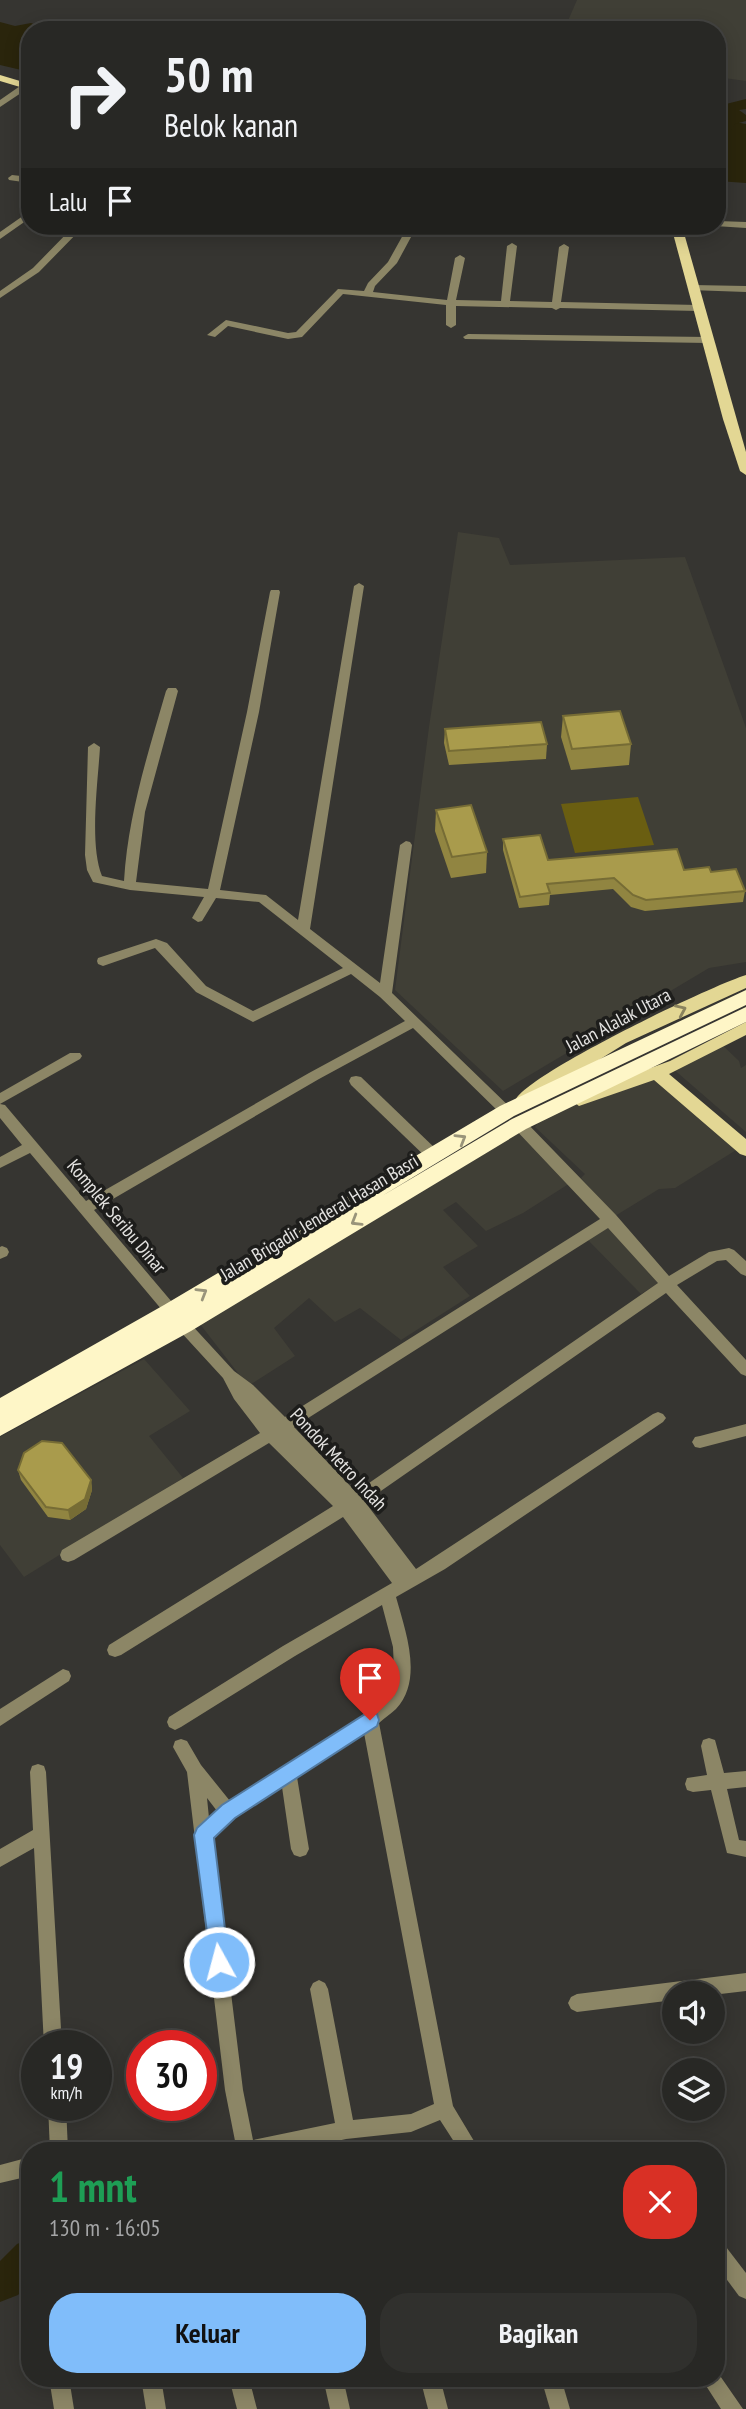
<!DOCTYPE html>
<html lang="id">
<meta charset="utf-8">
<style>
body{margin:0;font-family:"PT Sans Narrow",sans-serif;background:#30302d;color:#f1f3f6;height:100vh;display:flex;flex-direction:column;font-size:26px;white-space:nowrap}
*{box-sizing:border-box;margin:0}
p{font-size:23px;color:#a5a6a7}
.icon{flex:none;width:38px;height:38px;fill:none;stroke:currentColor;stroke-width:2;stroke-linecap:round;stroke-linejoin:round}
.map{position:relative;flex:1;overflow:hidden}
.side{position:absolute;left:21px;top:2142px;width:704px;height:245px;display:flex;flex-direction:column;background:#282825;border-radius:28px;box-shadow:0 4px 18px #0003,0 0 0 2px #444442}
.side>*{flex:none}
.hud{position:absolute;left:21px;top:21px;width:705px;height:214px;border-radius:28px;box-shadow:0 4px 18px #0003,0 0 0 2px #444442;background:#282825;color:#f1f3f6;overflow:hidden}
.fabs{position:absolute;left:662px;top:1981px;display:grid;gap:14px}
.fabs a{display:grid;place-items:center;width:63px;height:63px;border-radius:50%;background:#282825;box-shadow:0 4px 18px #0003,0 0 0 2px #444442;font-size:35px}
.speed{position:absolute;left:21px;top:2030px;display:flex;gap:14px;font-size:35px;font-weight:700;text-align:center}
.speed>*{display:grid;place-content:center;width:91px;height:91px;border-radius:50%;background:#282825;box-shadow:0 4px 18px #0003,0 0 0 2px #444442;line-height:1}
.speed small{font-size:18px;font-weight:400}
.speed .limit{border:10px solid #d22;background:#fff;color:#111}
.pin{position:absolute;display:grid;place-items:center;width:60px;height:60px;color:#fff;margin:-72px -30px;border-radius:50% 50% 50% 0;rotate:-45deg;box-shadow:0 0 7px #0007}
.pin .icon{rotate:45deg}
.me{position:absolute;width:77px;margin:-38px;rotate:353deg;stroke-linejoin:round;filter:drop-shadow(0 0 5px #0008)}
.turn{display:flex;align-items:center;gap:24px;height:147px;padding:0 28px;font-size:32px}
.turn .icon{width:91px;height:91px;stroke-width:2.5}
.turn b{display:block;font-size:49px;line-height:60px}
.then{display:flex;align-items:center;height:66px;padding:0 28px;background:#0003;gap:14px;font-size:26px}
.round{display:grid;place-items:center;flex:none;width:74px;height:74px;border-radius:28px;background:#30302d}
.head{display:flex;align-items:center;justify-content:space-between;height:119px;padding:0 28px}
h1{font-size:42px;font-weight:800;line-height:52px;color:#1e9e55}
.cta{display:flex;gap:14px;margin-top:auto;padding:14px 28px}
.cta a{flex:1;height:80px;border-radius:28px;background:#80bdfa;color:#111;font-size:28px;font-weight:800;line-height:80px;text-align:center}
.cta a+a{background:#30302d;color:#f1f3f6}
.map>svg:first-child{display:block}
.built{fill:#403f36}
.green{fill:#6a5e11}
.water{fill:#2a250c}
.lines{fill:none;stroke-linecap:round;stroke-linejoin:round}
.river{fill:#2a250c;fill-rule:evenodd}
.street{fill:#8c8666;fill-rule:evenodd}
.primary{fill:#e3d794;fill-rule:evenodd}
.highway{fill:#fef6c7;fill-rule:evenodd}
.wall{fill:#918541}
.shaded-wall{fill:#766c35}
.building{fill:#a99b4c;stroke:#766c35;stroke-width:2}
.oneway{stroke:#8a835e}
.oneway2{stroke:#99947a}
.route{fill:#80bdfa;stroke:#537ba2;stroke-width:2}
.labels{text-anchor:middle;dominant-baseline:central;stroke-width:7;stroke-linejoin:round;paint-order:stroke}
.street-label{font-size:19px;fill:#e4e3e1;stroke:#1d1d1b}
</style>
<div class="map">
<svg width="746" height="2409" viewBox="0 0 746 2409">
<rect width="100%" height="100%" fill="#363531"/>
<g class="built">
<polygon points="577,0 746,0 746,81 724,78 718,115 718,30 564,30"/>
<polygon points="458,532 499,538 510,565 685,557 746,728 746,962 709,968 503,1091 395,990 429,727"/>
<polygon points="718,1041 739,1061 741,1068 746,1065 746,1132 671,1067"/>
<polygon points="651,1070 741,1147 675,1188 659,1189 615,1216 581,1178 585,1174 535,1127 541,1118"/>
<polygon points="519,1129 578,1178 523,1213 486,1231 456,1202 443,1210 478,1246 443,1267 470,1296 401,1340 360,1308 335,1322 309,1298 274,1328 295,1356 248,1386 200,1324"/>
<polygon points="605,1225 663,1280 641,1294 585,1237"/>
<polygon points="144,1359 190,1411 149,1436 183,1478 24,1577 0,1545 0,1437"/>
</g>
<polygon class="green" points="638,797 654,845 575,853 561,804"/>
<g class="water">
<polygon points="0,22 15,26 31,23 52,30 30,30 30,72 0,65"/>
<polygon points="718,119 746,124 746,183 718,181"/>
</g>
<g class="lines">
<g class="river">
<polygon points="746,99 746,109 739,110 746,115 746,121 735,124 724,141 718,143 718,126 727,117 721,111 726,104"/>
<polygon points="30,2239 30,2283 18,2295 0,2302 0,2261 17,2244"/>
</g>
<g class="street">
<polygon points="23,84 29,84 30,87 0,107 0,100"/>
<polygon points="30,119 30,125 19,128 19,124"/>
<polygon points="12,175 30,177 30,183 9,180 8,178"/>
<polygon points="30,211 30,218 0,239 0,232"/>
<polygon points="718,221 746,222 746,228 715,226 718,226"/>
<polygon points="74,226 84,226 39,272 0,298 0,291 33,268"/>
<polygon points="408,226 417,226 397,263 375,286 373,292 447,300 455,258 460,255 465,258 456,300 501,301 507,246 512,243 517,246 510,301 552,302 559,247 564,244 569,247 561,302 698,305 703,308 698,311 560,308 556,310 552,308 456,306 456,325 451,328 446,325 446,305 343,294 302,337 288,339 228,326 215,337 207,335 226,320 288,333 296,332 338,289 364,291 368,283 388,262"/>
<polygon points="473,226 677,228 682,231 677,234 478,229"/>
<polygon points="693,285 746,286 746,292 690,290 688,288"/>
<polygon points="468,334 708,337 713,340 708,343 465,339 463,337"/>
<path d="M359,583L364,586L310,929L380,983L400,845L406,841L410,842L412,845L392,993L514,1111L512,1115H502L413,1028L319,1079L94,1210L188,1321L234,1371L253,1385L285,1417L600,1219L514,1128L512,1124L519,1119L524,1120L616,1215L669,1276L709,1252L729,1248L734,1250L746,1261V1276L741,1274L726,1260L717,1261L677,1285L746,1360V1376L741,1374L666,1293L365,1502L416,1569L653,1414L658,1412L663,1414L666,1418L663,1422L445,1569L396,1597C405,1630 424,1679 396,1709C391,1714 384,1718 379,1723L453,2106L480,2151H460L440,2120L411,2132L346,2139L293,2151H237L225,2090L187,1772L173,1747L175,1741L181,1739L187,1741L201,1765L230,1801L364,1715L386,1697L392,1684L394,1670L393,1647L382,1605L295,1656L181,1727L175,1730L169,1727L167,1722L169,1717L283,1646L392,1583L343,1517L121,1655L115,1657L109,1655L107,1650L109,1645L333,1506L269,1443L74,1560L68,1562L62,1560L60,1555L62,1550L260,1433L234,1399L223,1378L178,1329L30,1153L0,1168V1157L22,1145L0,1118V1093L70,1053H80L82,1056L80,1059L0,1104L5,1105L86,1201L309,1073L405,1021L380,997L351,974L253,1022L196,992L155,948L103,966L98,964L97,961L98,958L156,939L167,943L206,986L253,1011L343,968L259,902L216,898L202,921L198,922L192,918L204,897L130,890L93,882L87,870L85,855L88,747L94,743L100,747C98,782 89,844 102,876L124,881C128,815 148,753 166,691L168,688H176L178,691L145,812L136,882L208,889L247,712L270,592L271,590H279L280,592L259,712L220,890L266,895L298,920L354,586ZM608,1228L658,1283L356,1492L294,1427ZM364,1733L434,2104L411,2114L353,2120L328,1989L325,1983L319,1980L313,1983L310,1989L335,2123L253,2140L243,2090L212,1839L234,1818L282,1787L291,1849L294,1855L300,1857L306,1855L309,1849L297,1777ZM207,1798L217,1811L209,1818Z"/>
<polygon points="356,1076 361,1077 439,1152 441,1156 439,1160 429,1160 351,1085 349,1081 351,1077"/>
<polygon points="2,1246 7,1248 9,1252 7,1256 0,1259 0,1247"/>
<polygon points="746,1424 746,1436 700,1448 695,1447 692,1442 695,1437 700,1436"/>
<polygon points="63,1669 69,1671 71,1676 69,1681 0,1726 0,1709"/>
<polygon points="709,1738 715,1740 724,1773 746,1771 746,1787 727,1789 739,1840 746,1841 746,1857 727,1853 711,1790 693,1792 687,1790 685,1784 687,1778 707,1775 701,1746 703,1740"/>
<polygon points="38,1764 44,1766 46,1772 62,2046 44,2046 34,1848 0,1867 0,1849 33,1830 30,1772 32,1766"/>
<polygon points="746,1973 746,1991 712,1995 712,1993 674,1993 674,2000 577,2012 571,2009 568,2003 571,1997 577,1994"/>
<polygon points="48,2105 66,2105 68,2151 50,2151"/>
<polygon points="30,2157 30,2176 0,2183 0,2165"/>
<polygon points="716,2240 723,2243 746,2273 746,2299 739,2296 716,2265"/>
<polygon points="716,2370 743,2409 721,2409 701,2378 716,2378"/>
<polygon points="49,2378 69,2378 74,2409 54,2409"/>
<polygon points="141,2378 161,2378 166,2409 146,2409"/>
<polygon points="229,2378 249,2378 257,2409 237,2409"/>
<polygon points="323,2378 343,2378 350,2409 330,2409"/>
<polygon points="420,2378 440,2378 448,2409 428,2409"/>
<polygon points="541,2378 561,2378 570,2409 550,2409"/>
</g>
<g class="primary">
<polygon points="0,75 30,84 30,90 0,81"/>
<polygon points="671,226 682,226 746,452 746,475 740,471 723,419"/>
<path d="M746,975V988L626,1043L530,1103L524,1105L516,1099C532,1072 710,986 746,975Z"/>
<polygon points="746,1022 746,1035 669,1074 746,1139 746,1156 740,1154 654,1080 579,1106 571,1100 573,1096 670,1061"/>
</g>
<polygon class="highway" points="746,990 746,1005 514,1116 382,1196 512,1119 746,1007 746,1022 526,1129 191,1331 0,1436 0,1398 164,1305 500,1106"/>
</g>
<g class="wall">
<polygon points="563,716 631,744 629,765 571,770 561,737"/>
<polygon points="445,729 547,744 546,759 449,765 444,743"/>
<polygon points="436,810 487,852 486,873 451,878 435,831"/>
<polygon points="503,839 548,860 711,872 745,891 743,902 645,911 631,907 613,889 550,895 549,905 519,908 503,850"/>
<polygon points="18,1470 91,1480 92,1490 86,1509 70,1520 48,1517 21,1480"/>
</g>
<polygon class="shaded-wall" points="91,1480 92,1490 86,1509 70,1520 68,1510"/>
<g class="building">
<polygon points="620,711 631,744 572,749 563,716"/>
<polygon points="541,722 547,744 449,751 445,729"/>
<polygon points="471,805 487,852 452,857 436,810"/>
<polygon points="540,835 548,860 677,849 684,870 709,867 711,872 736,869 745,891 646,900 633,895 614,878 547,884 550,893 520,897 503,839"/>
<polygon points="42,1441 62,1443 91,1480 85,1499 68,1510 46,1507 18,1470 24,1453"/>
</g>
<defs><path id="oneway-chevron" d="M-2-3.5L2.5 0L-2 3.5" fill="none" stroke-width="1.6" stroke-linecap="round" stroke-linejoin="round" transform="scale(1.75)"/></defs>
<use class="oneway" href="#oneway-chevron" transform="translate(681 1010) rotate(-24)"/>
<g class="oneway2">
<use href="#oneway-chevron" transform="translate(461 1139) rotate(-31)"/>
<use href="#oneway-chevron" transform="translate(356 1221) rotate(149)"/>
<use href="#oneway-chevron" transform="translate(202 1293) rotate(-31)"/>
</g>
<polygon class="route" points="370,1711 377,1714 379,1720 377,1726 235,1818 214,1838 229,1962 226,1970 219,1973 212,1970 194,1835 197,1828 222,1805"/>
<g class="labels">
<g class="street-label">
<text transform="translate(618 1020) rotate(-28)">Jalan Alalak Utara</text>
<text transform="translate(117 1216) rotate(50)">Komplek Seribu Dinar</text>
<text transform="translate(319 1217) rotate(-31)">Jalan Brigadir Jenderal Hasan Basri</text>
<text transform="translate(339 1459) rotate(47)">Pondok Metro Indah</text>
</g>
</g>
</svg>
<div class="fabs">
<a><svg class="icon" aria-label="sound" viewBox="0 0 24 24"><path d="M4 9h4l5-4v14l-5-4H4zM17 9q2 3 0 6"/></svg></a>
<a><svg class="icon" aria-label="layers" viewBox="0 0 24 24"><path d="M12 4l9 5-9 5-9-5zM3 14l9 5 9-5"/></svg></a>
</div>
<div class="speed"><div>19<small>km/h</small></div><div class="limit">30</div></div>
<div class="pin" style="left:370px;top:1720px;background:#d93025"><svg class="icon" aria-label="arrive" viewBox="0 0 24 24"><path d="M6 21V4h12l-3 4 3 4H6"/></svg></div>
<svg class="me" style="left:219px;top:1962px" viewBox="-20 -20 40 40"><circle r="17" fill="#80bdfa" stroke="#fff" stroke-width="3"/><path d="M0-11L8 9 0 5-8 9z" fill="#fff"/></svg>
<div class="hud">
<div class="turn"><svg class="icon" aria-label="right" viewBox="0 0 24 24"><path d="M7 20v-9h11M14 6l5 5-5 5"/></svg><div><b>50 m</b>Belok kanan</div></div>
<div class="then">Lalu<svg class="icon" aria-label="arrive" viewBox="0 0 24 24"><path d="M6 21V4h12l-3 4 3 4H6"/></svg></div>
</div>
<section class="side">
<div class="head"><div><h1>1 mnt</h1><p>130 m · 16:05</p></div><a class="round" style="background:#d93025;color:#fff"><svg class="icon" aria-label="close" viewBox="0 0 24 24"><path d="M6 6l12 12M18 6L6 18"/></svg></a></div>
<div class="cta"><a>Keluar</a><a>Bagikan</a></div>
</section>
</div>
